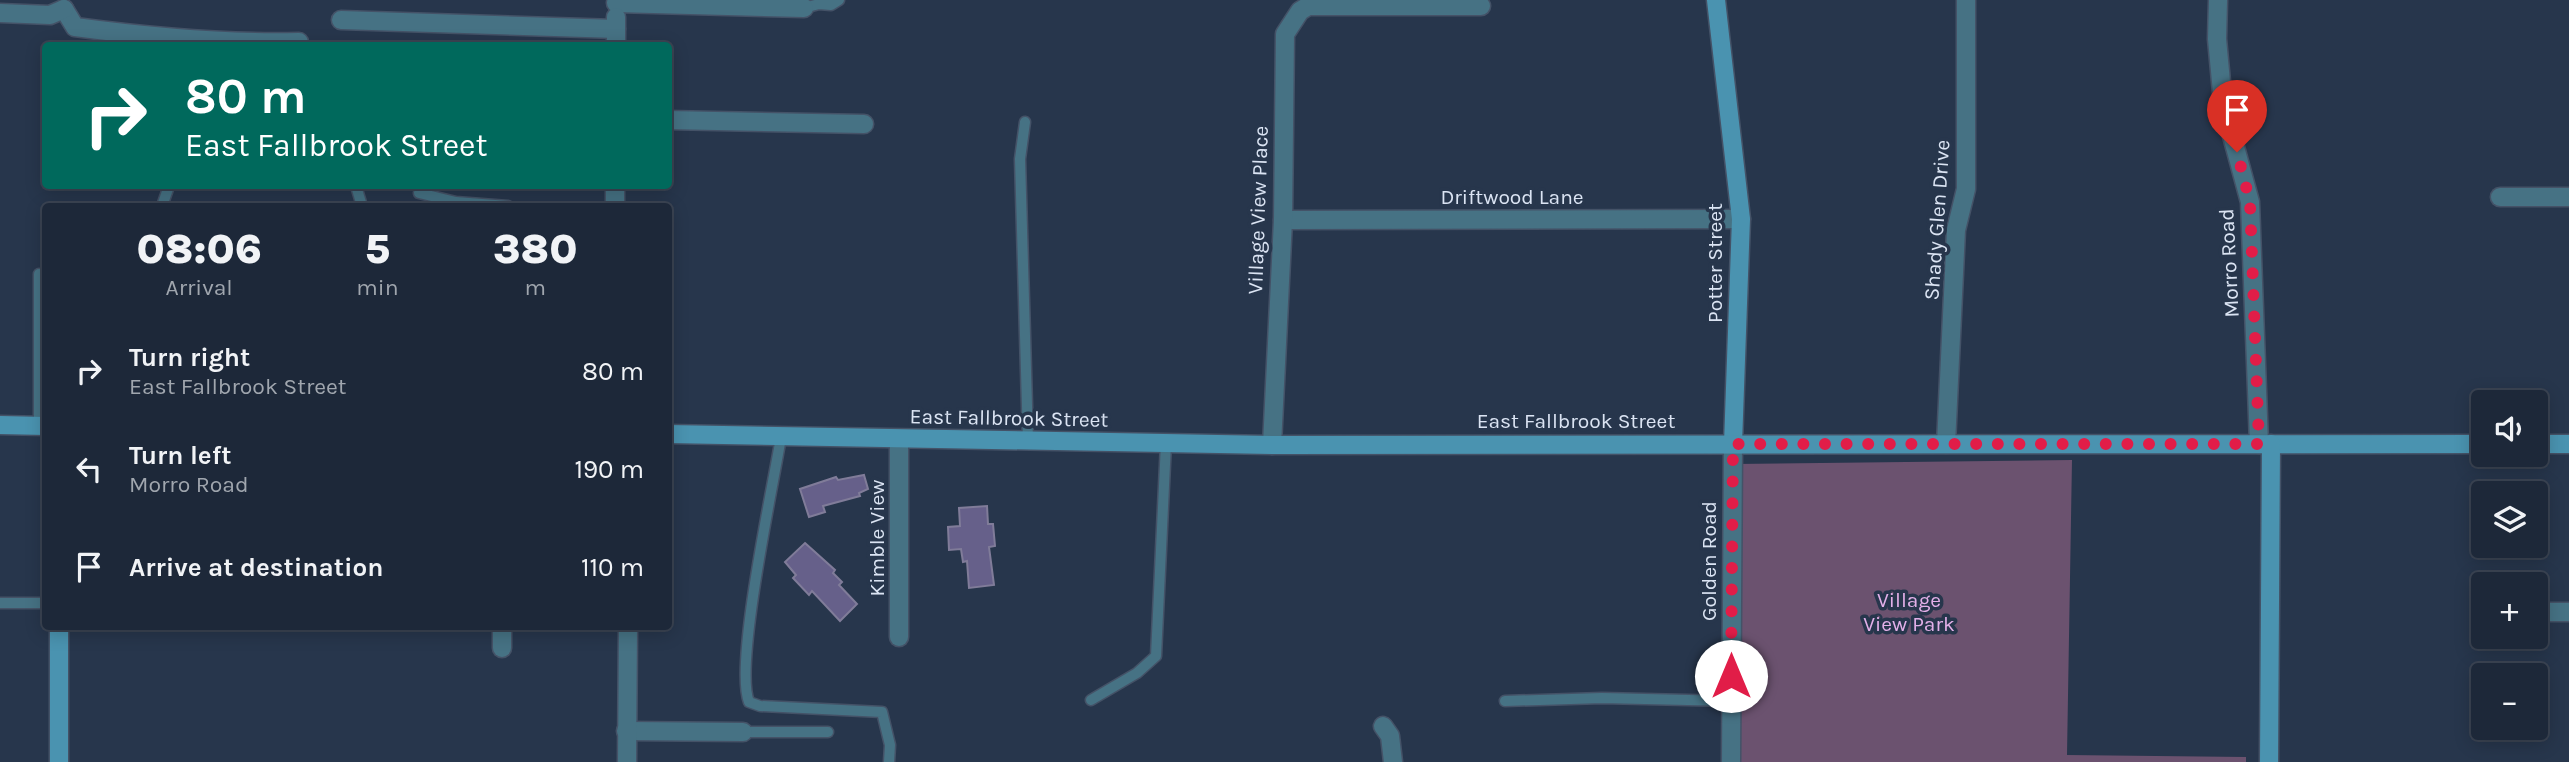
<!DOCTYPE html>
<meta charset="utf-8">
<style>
body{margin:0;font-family:Karla,sans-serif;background:#2a3444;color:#f1f3f6;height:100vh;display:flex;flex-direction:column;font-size:26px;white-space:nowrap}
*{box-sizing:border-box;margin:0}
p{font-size:23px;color:#a0a6ae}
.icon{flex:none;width:38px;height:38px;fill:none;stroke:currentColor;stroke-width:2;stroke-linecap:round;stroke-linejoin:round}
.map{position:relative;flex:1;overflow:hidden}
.details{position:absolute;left:42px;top:203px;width:630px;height:427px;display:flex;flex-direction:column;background:#1d2839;border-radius:7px;box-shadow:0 4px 18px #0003,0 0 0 2px #3b4453}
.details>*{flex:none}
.top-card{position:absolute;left:42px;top:42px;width:630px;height:147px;border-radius:7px;box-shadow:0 4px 18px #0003,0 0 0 2px #3b4453;background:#00695c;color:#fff;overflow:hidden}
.fabs{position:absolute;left:2471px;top:390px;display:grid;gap:14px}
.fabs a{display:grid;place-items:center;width:77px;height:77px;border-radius:7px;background:#1d2839;box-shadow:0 4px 18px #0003,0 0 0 2px #3b4453;font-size:35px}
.pin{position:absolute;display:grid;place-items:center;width:60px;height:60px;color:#fff;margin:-72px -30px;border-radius:50% 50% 50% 0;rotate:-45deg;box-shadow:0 0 7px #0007}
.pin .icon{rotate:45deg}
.me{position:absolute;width:77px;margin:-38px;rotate:0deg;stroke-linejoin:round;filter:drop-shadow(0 0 5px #0008)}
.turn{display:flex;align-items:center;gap:24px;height:147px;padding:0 28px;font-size:32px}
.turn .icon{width:91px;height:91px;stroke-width:2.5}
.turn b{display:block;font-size:49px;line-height:60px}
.eta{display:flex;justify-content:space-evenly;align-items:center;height:119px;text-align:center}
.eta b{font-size:42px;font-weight:800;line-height:49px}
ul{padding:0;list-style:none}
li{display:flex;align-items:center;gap:21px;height:98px;padding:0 28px}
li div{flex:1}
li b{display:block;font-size:26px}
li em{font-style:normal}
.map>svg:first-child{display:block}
.green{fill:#6b526f}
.building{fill:#66608a;stroke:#807c99;stroke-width:2}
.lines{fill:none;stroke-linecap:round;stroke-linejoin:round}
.lane-casing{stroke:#445267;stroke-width:13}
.street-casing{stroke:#445267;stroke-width:21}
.secondary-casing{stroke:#445267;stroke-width:21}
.lane{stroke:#467284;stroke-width:10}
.street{stroke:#467284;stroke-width:18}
.secondary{stroke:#4a93b0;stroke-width:18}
.route{stroke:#e11d48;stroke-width:12;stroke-dasharray:0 21.6}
.labels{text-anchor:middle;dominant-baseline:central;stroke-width:7;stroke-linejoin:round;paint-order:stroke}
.street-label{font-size:21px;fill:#dbe4f3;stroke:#27364c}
.park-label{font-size:21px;fill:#e3b0e9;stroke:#27364c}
</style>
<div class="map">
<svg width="2569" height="762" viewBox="0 0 2569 762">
<rect width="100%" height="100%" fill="#27364c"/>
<polygon class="green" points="2072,460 2067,755 2246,757 2246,762 1732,762 1735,464"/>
<g class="building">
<polygon points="864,475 868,489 859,493 860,496 823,506 825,512 809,517 800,489 836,477 838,480"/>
<polygon points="987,506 988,524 993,524 995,546 989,547 994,585 969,588 967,561 963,562 961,549 949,550 948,527 960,526 959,508"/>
<polygon points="805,543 835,570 833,573 842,582 839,585 857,604 840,621 812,591 809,595 793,578 796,575 785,562"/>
</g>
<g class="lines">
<g class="lane-casing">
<g id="lane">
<polyline points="804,8 819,4 831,5 839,0"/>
<polyline points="1025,122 1020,159 1028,441"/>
<polyline points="356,186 362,206"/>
<polyline points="419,193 456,202 508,206"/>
<polyline points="162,206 169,186"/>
<polyline points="39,274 39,426"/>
<path d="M781,437C773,487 734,665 749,702L760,706L882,712L890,745L889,762"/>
<polyline points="0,603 46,603"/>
<polyline points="1091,700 1137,673 1156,656 1166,443"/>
<polyline points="1505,701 1602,698 1731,701"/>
<polyline points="743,732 828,732"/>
</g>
</g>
<g class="street-casing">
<g id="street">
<polyline points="2218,0 2217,39 2223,103 2250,202 2259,444"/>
<polyline points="616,3 804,8"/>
<path d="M64,9L75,27C150,37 223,44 299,42"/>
<polyline points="0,13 50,15 64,9"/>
<polyline points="341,20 616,29"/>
<polyline points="616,46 616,17"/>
<polyline points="668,120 864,124"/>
<polyline points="2500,197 2569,197"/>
<polyline points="615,206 615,186"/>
<polyline points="1283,220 1741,219"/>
<polyline points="1946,444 1956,230 1966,189 1966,0"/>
<polyline points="1272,445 1283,220 1285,34 1300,11 1308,6 1481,6"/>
<polyline points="2536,612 2569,612"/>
<polyline points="899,637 899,440"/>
<polyline points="502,648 502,626"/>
<polyline points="1383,726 1390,736 1393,762"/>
<polyline points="626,731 743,732"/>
<polyline points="627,762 628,626"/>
<polyline points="1731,762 1733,444"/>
</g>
</g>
<g class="secondary-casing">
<g id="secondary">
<polyline points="1716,0 1741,219 1733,444"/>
<polyline points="0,425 46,426"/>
<polyline points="668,434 1272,445 2483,444"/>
<polyline points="2536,444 2569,444"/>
<polyline points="59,762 59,626"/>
<polyline points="2269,762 2271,444"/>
</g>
</g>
<use href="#lane" class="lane"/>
<use href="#street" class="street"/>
<use href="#secondary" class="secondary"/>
</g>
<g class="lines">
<polyline class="route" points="1731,676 1733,444 2259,444 2250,202 2237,152"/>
</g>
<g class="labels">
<g class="street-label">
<text x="1512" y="197">Driftwood Lane</text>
<text transform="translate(1258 210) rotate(-88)">Village View Place</text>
<text transform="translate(1937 220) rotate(-86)">Shady Glen Drive</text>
<text transform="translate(1715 263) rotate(-90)">Potter Street</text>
<text transform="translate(2229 263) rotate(-93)">Morro Road</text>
<text transform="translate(1009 418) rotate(1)">East Fallbrook Street</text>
<text x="1576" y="421">East Fallbrook Street</text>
<text transform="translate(877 538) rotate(-90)">Kimble View</text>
<text transform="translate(1709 561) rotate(-90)">Golden Road</text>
</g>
<g class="park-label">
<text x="1909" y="600">Village<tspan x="1909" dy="24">View Park</tspan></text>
</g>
</g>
</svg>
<div class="fabs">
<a><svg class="icon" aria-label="sound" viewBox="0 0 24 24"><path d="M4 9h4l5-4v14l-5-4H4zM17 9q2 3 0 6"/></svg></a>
<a><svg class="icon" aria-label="layers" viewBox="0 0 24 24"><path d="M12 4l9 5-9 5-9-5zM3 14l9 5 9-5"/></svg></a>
<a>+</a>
<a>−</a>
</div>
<div class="pin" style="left:2237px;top:152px;background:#d93025"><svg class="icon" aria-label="arrive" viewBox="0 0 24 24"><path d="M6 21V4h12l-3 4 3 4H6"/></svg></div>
<svg class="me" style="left:1731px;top:676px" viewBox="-20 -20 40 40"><circle r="19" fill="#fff"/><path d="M0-13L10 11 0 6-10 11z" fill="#e11d48"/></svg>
<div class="top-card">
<div class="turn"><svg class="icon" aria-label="right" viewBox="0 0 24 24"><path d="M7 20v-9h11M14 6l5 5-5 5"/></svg><div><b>80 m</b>East Fallbrook Street</div></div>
</div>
<section class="details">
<div class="eta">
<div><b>08:06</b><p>Arrival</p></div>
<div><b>5</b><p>min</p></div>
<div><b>380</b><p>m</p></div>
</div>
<ul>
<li><svg class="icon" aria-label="right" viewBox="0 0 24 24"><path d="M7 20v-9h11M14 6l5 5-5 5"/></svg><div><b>Turn right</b><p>East Fallbrook Street</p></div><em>80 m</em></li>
<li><svg class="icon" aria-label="left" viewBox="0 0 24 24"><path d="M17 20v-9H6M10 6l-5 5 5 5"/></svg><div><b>Turn left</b><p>Morro Road</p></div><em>190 m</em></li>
<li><svg class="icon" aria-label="arrive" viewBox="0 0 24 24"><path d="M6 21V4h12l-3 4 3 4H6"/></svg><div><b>Arrive at destination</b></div><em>110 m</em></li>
</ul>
</section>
</div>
